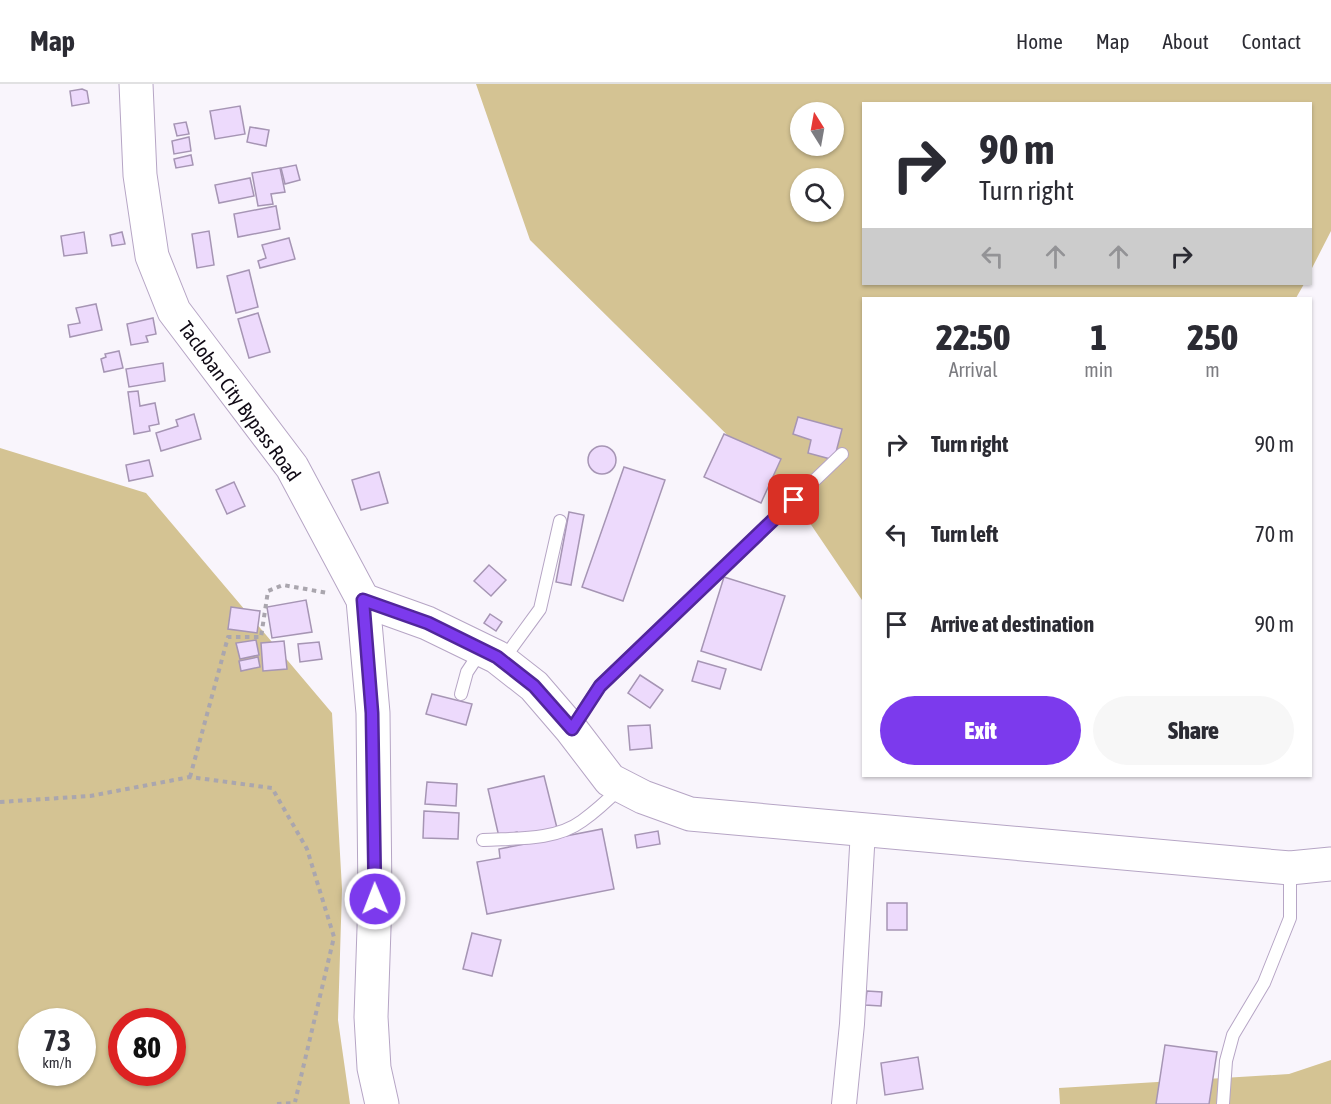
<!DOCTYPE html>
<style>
body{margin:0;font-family:"Asap Condensed",sans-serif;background:#f7f7f7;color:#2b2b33;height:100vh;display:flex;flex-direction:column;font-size:22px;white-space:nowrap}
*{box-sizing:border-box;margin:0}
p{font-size:20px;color:#7c7c81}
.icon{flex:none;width:33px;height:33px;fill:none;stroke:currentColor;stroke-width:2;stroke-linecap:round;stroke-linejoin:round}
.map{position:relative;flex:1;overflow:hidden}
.details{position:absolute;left:862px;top:213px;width:450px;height:480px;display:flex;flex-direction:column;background:#fff;border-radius:0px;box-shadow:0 2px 4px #0004}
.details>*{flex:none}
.hud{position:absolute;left:862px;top:18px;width:450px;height:183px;border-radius:0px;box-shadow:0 2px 4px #0004;background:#fff;color:#2b2b33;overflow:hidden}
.needle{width:39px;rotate:349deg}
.buttons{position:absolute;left:790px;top:18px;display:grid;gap:12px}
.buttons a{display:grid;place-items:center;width:54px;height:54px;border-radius:50%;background:#fff;box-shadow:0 2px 4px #0004;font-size:30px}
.speed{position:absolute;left:18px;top:924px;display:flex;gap:12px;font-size:30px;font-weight:700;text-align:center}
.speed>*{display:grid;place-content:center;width:78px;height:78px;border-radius:50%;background:#fff;box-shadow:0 2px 4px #0004;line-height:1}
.speed small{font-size:15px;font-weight:400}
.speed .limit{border:9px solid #d22;background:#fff;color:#111}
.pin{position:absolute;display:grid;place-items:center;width:51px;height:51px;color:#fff;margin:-26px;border-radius:12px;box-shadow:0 3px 9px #0006}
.me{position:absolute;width:66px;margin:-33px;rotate:359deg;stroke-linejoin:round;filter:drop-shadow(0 0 4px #0008)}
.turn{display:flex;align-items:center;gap:21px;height:126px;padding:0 18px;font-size:27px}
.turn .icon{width:78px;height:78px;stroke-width:2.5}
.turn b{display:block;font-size:42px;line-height:51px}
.lanes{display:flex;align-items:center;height:57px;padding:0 18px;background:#0003;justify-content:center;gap:30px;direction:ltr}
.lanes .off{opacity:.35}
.eta{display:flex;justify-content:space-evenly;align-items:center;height:102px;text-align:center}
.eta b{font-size:36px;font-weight:800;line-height:42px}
.button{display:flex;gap:12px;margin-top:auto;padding:12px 18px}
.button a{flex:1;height:69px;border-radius:36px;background:#7c3aed;color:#fff;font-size:24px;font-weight:800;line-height:69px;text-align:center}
.button a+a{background:#f7f7f7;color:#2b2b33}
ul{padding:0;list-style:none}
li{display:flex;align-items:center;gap:18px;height:90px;padding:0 18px}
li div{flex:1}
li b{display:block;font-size:22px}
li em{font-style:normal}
header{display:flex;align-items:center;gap:36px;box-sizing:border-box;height:84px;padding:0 30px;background:#fff;border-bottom:2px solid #e1e1e2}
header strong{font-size:28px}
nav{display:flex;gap:33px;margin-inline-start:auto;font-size:21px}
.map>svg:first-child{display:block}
.green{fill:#d4c393;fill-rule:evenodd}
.building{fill:#eddafc;stroke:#a695b4;stroke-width:1.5}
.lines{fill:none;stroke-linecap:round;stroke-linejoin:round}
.lane-casing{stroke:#b6a5c5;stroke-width:14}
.street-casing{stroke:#b6a5c5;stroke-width:26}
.secondary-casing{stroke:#b6a5c5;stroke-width:35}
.highway-casing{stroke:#b6a5c5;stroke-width:35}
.path{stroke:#aaa6ae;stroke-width:4;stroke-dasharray:4.5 4.5;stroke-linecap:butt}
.lane{stroke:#fff;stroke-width:12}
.street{stroke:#fff;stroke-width:24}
.secondary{stroke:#fff;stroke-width:33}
.highway{stroke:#fff;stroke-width:33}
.route-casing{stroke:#51269a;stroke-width:15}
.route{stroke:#7c3aed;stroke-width:10}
.labels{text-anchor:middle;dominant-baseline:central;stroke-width:4.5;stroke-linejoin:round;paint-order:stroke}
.street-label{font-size:20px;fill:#100a15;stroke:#fff}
</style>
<header>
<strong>Map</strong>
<nav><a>Home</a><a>Map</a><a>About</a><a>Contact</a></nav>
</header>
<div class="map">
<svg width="1331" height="1020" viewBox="0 0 1331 1020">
<rect width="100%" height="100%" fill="#f9f5fc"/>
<g class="green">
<path d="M476,0H1331V147L1311,186V20H864V200H1304L1296,214H864V519L797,420L530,156ZM801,28H834V62H801ZM801,94H834V128H801Z"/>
<path d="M0,364L146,409L332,629L342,805L338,936L350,1020H0ZM32,938H82V988H32ZM122,938H172V988H122Z"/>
<polygon points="1331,976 1331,1020 1060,1020 1059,1004 1289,990"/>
</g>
<g class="building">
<polygon points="82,5 87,7 89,19 72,22 70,7"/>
<polygon points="240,22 245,50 215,55 210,27"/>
<polygon points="186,38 189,50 177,52 174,40"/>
<polygon points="250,43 269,46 266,62 247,58"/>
<polygon points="189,53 191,67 174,70 172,57"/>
<polygon points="191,71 193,81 176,84 174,75"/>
<polygon points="296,81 300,96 285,100 281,84"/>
<polygon points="280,84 285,108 271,110 273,120 258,122 252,89"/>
<polygon points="250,94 254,112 219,119 215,101"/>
<polygon points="276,122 280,145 238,153 234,130"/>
<polygon points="209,147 214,181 197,184 192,150"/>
<polygon points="84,148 87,169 64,172 61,152"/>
<polygon points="122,148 125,160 112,162 110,151"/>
<polygon points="289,154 295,175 260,184 258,177 266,174 262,161"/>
<polygon points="249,186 258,223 236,229 227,192"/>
<polygon points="96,220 102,246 70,253 68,241 80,239 76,224"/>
<polygon points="258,229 270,268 249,274 238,235"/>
<polygon points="153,234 156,250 146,252 148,258 131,261 127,240"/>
<polygon points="119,267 123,284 104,288 101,275 106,273 105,270"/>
<polygon points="163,279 165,297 129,303 126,285"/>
<polygon points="138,307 140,322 155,319 159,340 149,342 150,347 134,350 128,308"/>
<polygon points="194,330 201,355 161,367 156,349 178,342 176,336"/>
<polygon points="798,333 842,345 834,376 808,369 811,356 793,350"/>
<polygon points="724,350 781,375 761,419 704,393"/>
<circle cx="602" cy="376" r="14"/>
<polygon points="149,376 153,392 129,397 126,381"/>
<polygon points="624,383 665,396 623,517 582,503"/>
<polygon points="379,388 388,419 361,426 352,396"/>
<polygon points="234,398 245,422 227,430 216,406"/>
<polygon points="569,428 584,431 571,501 556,498"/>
<polygon points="489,481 506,496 491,512 474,497"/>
<polygon points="724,493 785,512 761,586 701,567"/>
<polygon points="306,516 312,548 272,554 267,523"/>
<polygon points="231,523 260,527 257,549 228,545"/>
<polygon points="490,530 502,538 496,547 484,539"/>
<polygon points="256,556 259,571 240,575 236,559"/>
<polygon points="284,557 287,585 263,587 261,559"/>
<polygon points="319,558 322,575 300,578 298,560"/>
<polygon points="258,573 260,583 241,587 239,577"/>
<polygon points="698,577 726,585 720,605 692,597"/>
<polygon points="640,591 663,606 650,624 628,609"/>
<polygon points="432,610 472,620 466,641 426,630"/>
<polygon points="650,641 652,664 630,666 628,642"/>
<polygon points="544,692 557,744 518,753 517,748 499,753 488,705"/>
<polygon points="427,698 457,700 456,722 425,720"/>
<polygon points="424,727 459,729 458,755 423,754"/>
<polygon points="602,745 614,805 487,830 477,778 500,774 499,765"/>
<polygon points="658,747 660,760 637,764 635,751"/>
<rect x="887" y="819" width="20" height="27"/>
<polygon points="472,849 501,856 492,892 463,885"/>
<polygon points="867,907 882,908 881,922 865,921"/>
<polygon points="1165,961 1217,968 1209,1020 1156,1020"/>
<polygon points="918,973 923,1005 885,1011 881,979"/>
</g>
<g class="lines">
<g class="lane-casing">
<g id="lane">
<polyline points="502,577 540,525 560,437"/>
<polyline points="461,610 467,588 481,567"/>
<polyline points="572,644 600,602 842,370"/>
<path d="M483,756C515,754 555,757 582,737C596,727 609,715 621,703"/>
<polyline points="1223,1020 1226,977 1233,951 1264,899 1290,834 1290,785"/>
</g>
</g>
<g class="street-casing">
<polyline id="street" points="844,1020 852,940 863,746"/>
</g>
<g class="secondary-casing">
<polyline id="secondary" points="363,516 427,539 497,573 534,602 571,645 610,696 643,713 690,730 1290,784 1331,780"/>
</g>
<g class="highway-casing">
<polyline id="highway" points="136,0 140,91 152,172 174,227 292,383 363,516 373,629 375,815 371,933 374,984 382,1020"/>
</g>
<g class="path">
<polyline points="190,693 228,553 261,553 268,507 283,501 328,509"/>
<polyline points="0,718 90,712 190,693 272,704 307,765 334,853 295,1018"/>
<polyline points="277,1020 295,1019"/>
</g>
<use href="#lane" class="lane"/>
<use href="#street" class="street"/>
<use href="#secondary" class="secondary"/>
<use href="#highway" class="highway"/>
</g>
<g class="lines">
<g class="route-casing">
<polyline id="route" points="375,815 372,629 363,516 428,539 497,573 534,602 572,645 600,602 794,416"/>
</g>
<use href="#route" class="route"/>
</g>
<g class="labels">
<g class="street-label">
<text transform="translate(240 317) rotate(54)">Tacloban City Bypass Road</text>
</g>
</g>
</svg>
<div class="buttons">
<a><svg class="needle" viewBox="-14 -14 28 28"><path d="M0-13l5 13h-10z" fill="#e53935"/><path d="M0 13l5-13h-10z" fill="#7c7c81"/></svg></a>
<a><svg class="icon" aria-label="search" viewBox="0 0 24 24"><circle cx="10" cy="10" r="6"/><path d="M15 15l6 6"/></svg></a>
</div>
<div class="speed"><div>73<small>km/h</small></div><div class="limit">80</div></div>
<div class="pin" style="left:794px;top:416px;background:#d93025"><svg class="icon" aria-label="arrive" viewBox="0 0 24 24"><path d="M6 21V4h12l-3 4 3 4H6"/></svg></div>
<svg class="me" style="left:375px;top:815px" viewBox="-20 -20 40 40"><circle r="17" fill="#7c3aed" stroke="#fff" stroke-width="3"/><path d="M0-11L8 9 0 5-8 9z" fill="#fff"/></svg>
<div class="hud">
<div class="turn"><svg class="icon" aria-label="right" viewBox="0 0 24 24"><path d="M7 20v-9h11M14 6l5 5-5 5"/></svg><div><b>90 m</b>Turn right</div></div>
<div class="lanes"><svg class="icon off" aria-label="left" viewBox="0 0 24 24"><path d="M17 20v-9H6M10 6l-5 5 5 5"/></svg><svg class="icon off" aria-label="ahead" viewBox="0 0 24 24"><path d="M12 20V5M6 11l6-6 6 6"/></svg><svg class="icon off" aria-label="ahead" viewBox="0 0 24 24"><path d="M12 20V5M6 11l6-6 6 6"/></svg><svg class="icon" aria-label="right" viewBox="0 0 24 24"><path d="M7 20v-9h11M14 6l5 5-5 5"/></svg></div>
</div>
<section class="details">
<div class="eta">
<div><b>22:50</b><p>Arrival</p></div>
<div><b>1</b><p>min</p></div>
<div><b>250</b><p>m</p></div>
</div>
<ul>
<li><svg class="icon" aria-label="right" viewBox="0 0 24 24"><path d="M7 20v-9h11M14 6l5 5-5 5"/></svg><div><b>Turn right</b></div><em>90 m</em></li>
<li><svg class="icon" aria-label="left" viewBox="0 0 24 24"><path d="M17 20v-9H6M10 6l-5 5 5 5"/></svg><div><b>Turn left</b></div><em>70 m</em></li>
<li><svg class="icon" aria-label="arrive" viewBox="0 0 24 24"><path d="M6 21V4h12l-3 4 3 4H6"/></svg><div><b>Arrive at destination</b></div><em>90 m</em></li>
</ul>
<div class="button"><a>Exit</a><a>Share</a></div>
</section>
</div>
